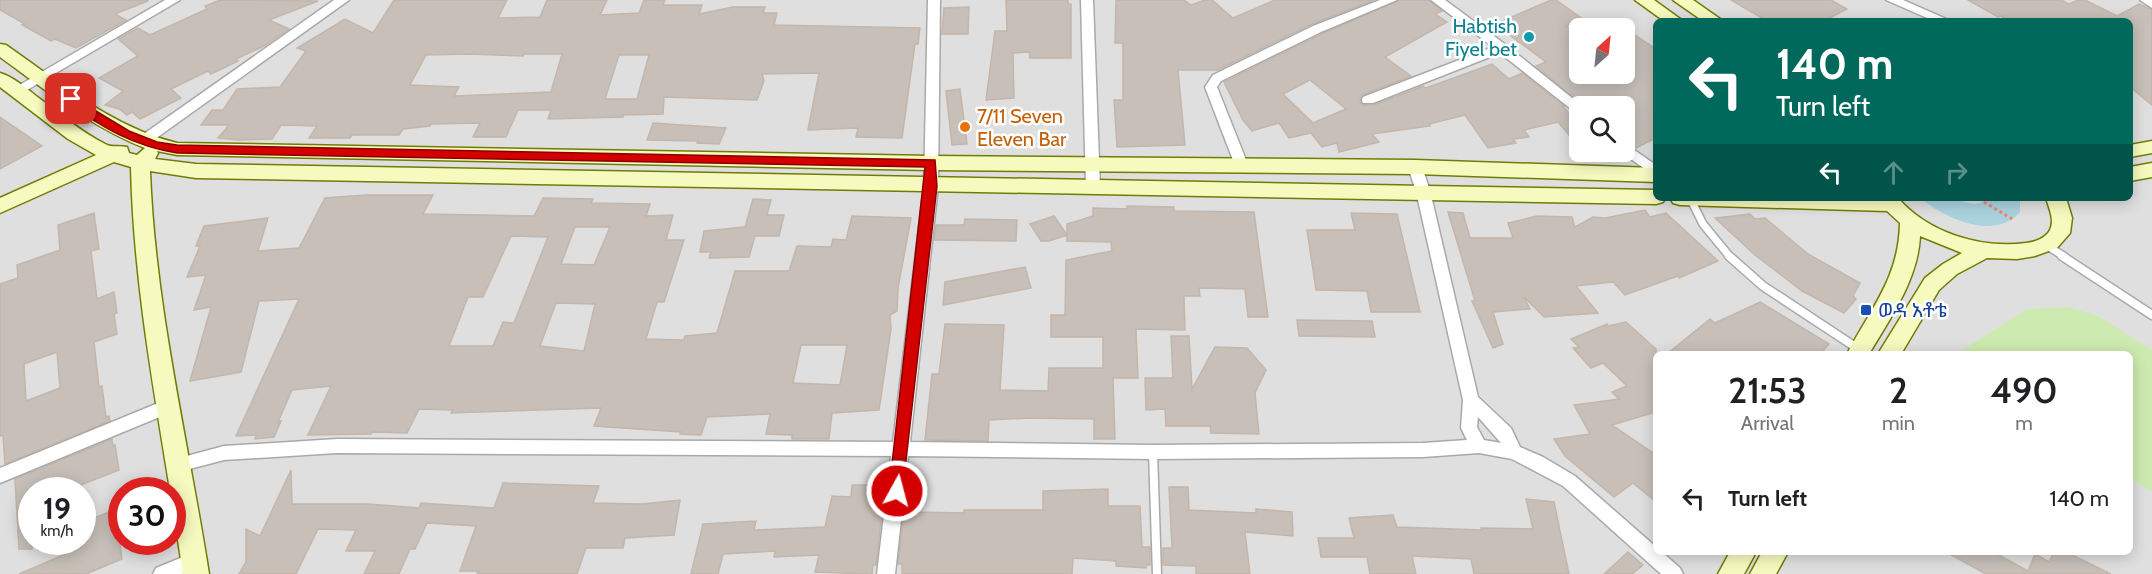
<!DOCTYPE html>
<meta charset="utf-8">
<style>
body{margin:0;font-family:Cabin,"Noto Sans Ethiopic",sans-serif;background:#f2f2f2;color:#202124;height:100vh;display:flex;flex-direction:column;font-size:22px;white-space:nowrap}
*{box-sizing:border-box;margin:0}
p{font-size:20px;color:#757577}
.icon{flex:none;width:33px;height:33px;fill:none;stroke:currentColor;stroke-width:2;stroke-linecap:round;stroke-linejoin:round}
.map{position:relative;flex:1;overflow:hidden}
.side{position:absolute;left:1653px;top:351px;width:480px;height:204px;display:flex;flex-direction:column;background:#fff;border-radius:9px;box-shadow:0 3px 15px #0003}
.side>*{flex:none}
.top-card{position:absolute;left:1653px;top:18px;width:480px;height:183px;border-radius:9px;box-shadow:0 3px 15px #0003;background:#00695c;color:#fff;overflow:hidden}
.needle{width:39px;rotate:27deg}
.tools{position:absolute;left:1569px;top:18px;display:grid;gap:12px}
.tools a{display:grid;place-items:center;width:66px;height:66px;border-radius:9px;background:#fff;box-shadow:0 3px 15px #0003;font-size:30px}
.speed{position:absolute;left:18px;top:477px;display:flex;gap:12px;font-size:30px;font-weight:700;text-align:center}
.speed>*{display:grid;place-content:center;width:78px;height:78px;border-radius:50%;background:#fff;box-shadow:0 3px 15px #0003;line-height:1}
.speed small{font-size:15px;font-weight:400}
.speed .limit{border:9px solid #d22;background:#fff;color:#111}
.pin{position:absolute;display:grid;place-items:center;width:51px;height:51px;color:#fff;margin:-26px;border-radius:12px;box-shadow:0 3px 9px #0006}
.me{position:absolute;width:66px;margin:-33px;rotate:7deg;stroke-linejoin:round;filter:drop-shadow(0 0 4px #0008)}
.turn{display:flex;align-items:center;gap:21px;height:126px;padding:0 24px;font-size:27px}
.turn .icon{width:78px;height:78px;stroke-width:2.5}
.turn b{display:block;font-size:42px;line-height:51px}
.lanes{display:flex;align-items:center;height:57px;padding:0 24px;background:#0003;justify-content:center;gap:30px;direction:ltr}
.lanes .off{opacity:.35}
.eta{display:flex;justify-content:space-evenly;align-items:center;height:102px;text-align:center}
.eta b{font-size:36px;font-weight:600;line-height:42px}
ul{padding:0;list-style:none}
li{display:flex;align-items:center;gap:18px;height:90px;padding:0 24px}
li div{flex:1}
li b{display:block;font-size:22px}
li em{font-style:normal}
.map>svg:first-child{display:block}
.residential{fill:#e0dfdf;fill-rule:evenodd}
.grass{fill:#cdebb0}
.water{fill:#aad3df}
.building{fill:#c7bfb8;stroke:#c4b6ab;stroke-width:1.5;fill-rule:evenodd}
.lines{fill:none;stroke-linecap:round;stroke-linejoin:round}
.lane-far1-casing{stroke:#a9a9a9;stroke-width:10}
.lane-casing{stroke:#a9a9a9;stroke-width:11}
.street-casing{stroke:#a9a9a9;stroke-width:3}
.secondary-casing{stroke:#707d05;stroke-width:3}
.path{stroke:#fa8072;stroke-width:3;stroke-dasharray:3 3;stroke-linecap:butt}
.lane-far1{stroke:#fff;stroke-width:7}
.lane{stroke:#fff;stroke-width:8}
.street{fill:#fff;fill-rule:evenodd}
.secondary{fill:#f7fabf;fill-rule:evenodd}
.route{fill:#d40000;stroke:#8a0000;stroke-width:1.5}
.culture-dot{fill:#0f9aa8;stroke:#fff;stroke-width:2}
.food-dot{fill:#e8710a;stroke:#fff;stroke-width:2}
.transit-dot{fill:#1a4fb4;stroke:#fff;stroke-width:2}
.labels{text-anchor:middle;dominant-baseline:central;stroke-width:5;stroke-linejoin:round;paint-order:stroke}
.culture-label{font-size:20px;fill:#0d838f;stroke:#fff;text-anchor:end}
.food-label{font-size:20px;fill:#c56008;stroke:#fff;text-anchor:start}
.transit-label{font-size:20px;fill:#164399;stroke:#fff;text-anchor:start}
</style>
<div class="map">
<svg width="2152" height="574" viewBox="0 0 2152 574">
<rect width="100%" height="100%" fill="#f2efe9"/>
<path class="residential" d="M0,0H2152V574H0ZM1656,21H2130V198H1656ZM1580,28H1624V74H1580ZM1580,106H1624V152H1580ZM1656,354H2130V552H1656ZM32,490H82V542H32ZM122,490H172V542H122Z"/>
<polygon class="grass" points="2069,307 2098,316 2152,350 2152,492 2130,478 2130,354 1956,354 2027,309"/>
<path class="water" d="M1921,198C1931,198 1941,197 1951,198C1963,200 1976,210 1987,198H2020V212C1995,241 1945,219 1921,198Z"/>
<g class="building">
<polygon points="0,0 148,0 148,1 115,14 126,20 76,48 55,39 51,41 22,25 25,24 0,10"/>
<polygon points="220,0 318,1 269,20 289,29 264,46 236,59 238,61 211,74 208,71 171,89 181,98 140,119 132,112 127,115 119,109 105,105 123,91 99,78 138,56 118,39 138,28 150,35 207,9 205,6"/>
<path d="M394,0H507L498,18L540,17L547,0H607L600,15L639,13L644,0H665L663,5H702L699,14L733,7H765L763,13H777L774,25L920,28L918,44H915L902,138L856,137L858,128L808,130L819,73L762,74L764,81L757,100L664,97L663,114L623,115V117L548,119L551,110H518L506,137H473L480,123L431,124L430,126L403,129L399,135H352L350,138H309L317,126L281,125L272,139L238,140L218,138L229,125H201L212,110H223L237,89L280,87L306,51L297,48L345,19L373,33ZM468,54L523,56L524,54H562L551,92L454,96L459,87L410,85L426,55ZM619,55H649L637,99H605Z"/>
<polygon points="1006,0 1068,0 1068,4 1071,4 1071,58 1030,58 1029,52 1013,53 1014,98 986,100 995,31 1007,31"/>
<polygon points="1116,0 1184,0 1191,5 1205,0 1212,0 1233,18 1275,0 1374,0 1312,24 1218,70 1178,70 1185,145 1117,147 1114,100 1123,100 1123,43 1115,43"/>
<path d="M1399,0H1429L1442,11L1435,14L1447,22L1385,57L1411,76L1362,95L1360,99L1362,105H1374L1423,86L1426,88L1492,64L1509,79L1522,73L1564,106H1562L1580,124V148L1558,122L1524,130L1529,137L1513,139L1516,143L1488,148L1465,115L1429,124L1430,126L1372,134L1379,142L1339,152L1337,143L1322,147L1311,133L1289,138L1279,123L1252,131L1243,120L1224,82L1322,34ZM1310,80L1346,109L1313,123L1283,94Z"/>
<polygon points="1551,0 1556,0 1583,19 1566,26 1580,36 1580,74 1624,74 1624,28 1656,49 1656,138 1636,148 1624,141 1624,106 1584,106 1536,66 1546,62 1495,24"/>
<polygon points="1731,0 1831,0 1847,9 1824,21 1767,21"/>
<polygon points="1968,0 2061,0 2069,4 2078,0 2085,0 2117,16 2139,4 2152,10 2152,105 2130,87 2130,21 2010,21 2001,16 1998,17"/>
<polygon points="969,7 968,34 942,34 944,8"/>
<polygon points="960,89 967,144 952,145 946,91"/>
<polygon points="0,117 42,146 0,169"/>
<polygon points="653,123 726,128 719,144 697,143 698,141 647,140"/>
<path d="M366,195H433L423,214L534,216L543,198L593,199L591,203L650,204L646,216L673,215L666,240H684L664,302H657L646,339L684,340L685,336L717,333L735,271H789L797,246L831,247L833,239L846,240L852,216L911,218L898,288L897,311L890,315L891,329L879,410L832,413L829,439H792V435L766,434L770,414L707,417L701,435L680,434L681,432L594,426L601,408L451,413L453,410L419,409L407,433L372,432L371,434L308,435L331,386L292,390L278,422L281,421L274,437L255,439L256,435L236,436L299,299L259,301L241,372L190,381L211,307L194,310L206,275L187,277L200,246H196L204,226L268,218L258,251L299,248L325,198ZM575,227H610L594,265L561,264ZM511,236L548,237L514,323L503,322L493,346H449L468,297H483ZM556,303L595,304L584,351L540,346ZM801,345H847L840,385L793,383Z"/>
<polygon points="753,199 771,200 767,215 784,215 779,236 755,236 749,257 709,258 711,252 700,252 704,231 745,227"/>
<polygon points="1127,206 1174,207 1174,211 1254,212 1268,317 1248,317 1245,289 1199,288 1200,296 1184,296 1185,330 1136,329 1138,378 1113,378 1115,439 1094,439 1094,419 1029,418 989,420 988,441 925,440 932,374 939,374 945,324 1004,325 1000,390 1048,391 1049,368 1103,368 1103,337 1051,337 1051,315 1065,315 1066,260 1112,251 1111,242 1067,241 1067,235 1049,241 1041,241 1030,224 1054,216 1067,235 1067,224 1093,216 1093,208 1127,209"/>
<polygon points="1645,210 1650,217 1666,213 1718,261 1679,278 1678,276 1625,295 1613,282 1576,286 1598,313 1544,317 1524,297 1530,309 1493,312 1503,344 1493,348 1472,301 1475,301 1448,212 1463,213 1470,238 1513,238 1508,223 1537,216 1572,217 1575,227 1593,217 1605,218"/>
<path d="M94,213L99,249L91,251L97,299L114,292L117,313L114,314L117,334L94,342L99,387L102,386L106,417L109,416L110,421L5,464L3,435L0,436V284L18,278L17,265L60,250L58,225ZM57,352L60,388L26,401L24,364Z"/>
<polygon points="1351,213 1397,214 1420,312 1371,312 1367,291 1316,290 1307,230 1355,230"/>
<polygon points="1750,214 1755,219 1765,218 1808,254 1860,283 1853,296 1856,299 1844,313 1802,291 1755,255 1715,218"/>
<polygon points="965,219 1017,220 1016,241 934,240 936,225 964,225"/>
<polygon points="1025,267 1031,288 943,305 945,282"/>
<polygon points="1760,302 1829,344 1820,354 1667,354 1710,319 1715,323"/>
<polygon points="1297,320 1372,321 1375,337 1299,336"/>
<polygon points="1626,322 1656,349 1656,412 1612,425 1656,455 1656,502 1633,483 1614,497 1565,456 1554,439 1590,434 1574,405 1619,399 1612,392 1627,386 1603,363 1591,368 1573,348 1579,347 1571,339 1607,324 1608,326"/>
<polygon points="1171,336 1189,336 1192,389 1215,347 1247,348 1266,370 1255,393 1259,434 1211,433 1210,426 1166,426 1165,409 1146,410 1145,378 1173,378"/>
<polygon points="112,439 113,446 115,445 119,470 68,490 32,490 32,549 19,549 15,479"/>
<polygon points="291,470 292,504 368,504 419,508 421,503 494,508 503,483 599,486 593,503 642,504 680,500 674,535 625,538 623,548 586,548 577,574 477,574 478,571 460,571 476,526 427,523 415,549 410,549 399,574 364,574 375,551 346,551 356,530 318,529 296,574 239,574 246,562 246,529 260,536"/>
<polygon points="852,485 885,485 876,565 873,565 872,574 815,572 819,555 774,557 775,551 723,554 718,574 691,574 703,524 756,521 754,530 825,527 832,496 851,497"/>
<polygon points="907,485 920,485 918,512 964,513 964,510 1043,510 1043,491 1108,489 1108,506 1140,506 1142,547 1150,547 1150,565 1146,565 1146,568 1116,566 1116,561 1073,558 1072,574 902,574 902,564 898,564"/>
<polygon points="1169,487 1188,487 1189,510 1256,513 1256,509 1292,512 1293,536 1245,532 1250,574 1196,574 1196,566 1163,565 1163,548 1172,548"/>
<polygon points="1526,499 1554,502 1569,574 1474,574 1471,559 1412,556 1416,574 1370,574 1367,557 1321,557 1318,538 1354,538 1349,518 1393,515 1397,527 1482,530 1481,528 1533,529"/>
<polygon points="116,509 122,559 86,574 19,574 82,547 82,523"/>
<polygon points="1628,552 1643,565 1632,574 1604,574"/>
<polygon points="1946,552 1993,552 2028,571 2035,554 2049,562 2054,552 2075,552 2074,556 2111,574 1986,574"/>
</g>
<g class="lines">
<g class="lane-far1-casing">
<g id="lane-far1">
<polyline points="1690,198 1703,224 1730,257"/>
<polyline points="2046,245 2065,257"/>
</g>
</g>
<g class="lane-casing">
<g id="lane">
<polyline points="1729,256 1763,286 1860,350"/>
<polyline points="2062,256 2152,315"/>
<polyline points="1153,452 1157,574"/>
</g>
</g>
<g class="street-casing">
<g id="street">
<polygon points="165,0 180,0 22,93 12,93 11,90"/>
<polygon points="334,0 349,0 148,144 138,144 136,141 138,138"/>
<path d="M928,0H940L938,186L910,442L1153,445L1423,443L1467,440L1461,428L1463,400L1416,191L1408,167L1415,162L1422,167L1430,191L1478,397L1511,428L1520,447L1543,457L1575,476L1656,547V552H1662L1680,568L1683,574H1661L1563,486L1512,459L1479,453L1423,457L1153,459L908,456L895,574H877L891,456L337,453L224,460L178,472L172,470L170,465L172,460L224,446L337,439L893,442L924,186ZM1478,417L1501,443L1484,440L1477,427Z"/>
<polygon points="1081,0 1093,0 1100,188 1093,193 1086,188"/>
<polygon points="1380,0 1397,0 1321,32 1221,81 1217,87 1248,165 1241,170 1236,168 1205,87 1213,75 1313,26"/>
<polygon points="1431,0 1445,0 1506,45 1582,106 1580,106 1580,116 1500,53 1373,103 1363,103 1362,100 1363,97 1493,47"/>
<polygon points="1886,0 1903,0 1951,21 1934,21"/>
<polygon points="2140,0 2152,0 2152,8"/>
<polygon points="1624,143 1656,165 1656,177 1621,152 1624,152"/>
<polygon points="168,399 174,401 176,406 174,411 0,483 0,468"/>
<polygon points="195,552 201,554 204,560 201,566 182,574 153,574 156,568"/>
</g>
</g>
<g class="secondary-casing">
<g id="secondary">
<polygon points="1635,0 1654,0 1683,21 1664,21"/>
<polygon points="1673,0 1693,0 1723,21 1703,21"/>
<path d="M0,44L6,45C61,83 111,127 177,143L931,156L1415,160L1656,168V182L1415,174L931,170L177,155L157,151L158,153L155,159L196,164L1656,190V198H1665L1663,202L1656,204L196,178L150,171C155,307 188,440 209,574H183C164,439 134,305 131,167L114,162L0,213V198L96,155L68,139L0,87V73C13,77 25,87 36,96C58,112 79,131 105,144C113,148 118,145 127,147L129,153L137,155L145,148C91,127 47,91 0,57Z"/>
<polygon points="2152,141 2152,153 2130,157 2130,145"/>
<polygon points="2152,163 2152,177 2130,181 2130,167"/>
<path d="M1670,198H1898C1928,233 1981,249 2026,243C2035,242 2046,238 2050,230C2055,220 2049,208 2046,198H2066L2072,218L2070,233L2057,248L2035,256L2017,259L1987,258L1957,274L1939,290L1901,354H1878L1925,278L1943,264L1962,253L1920,236C1918,279 1891,317 1869,354H1847C1871,308 1899,278 1900,223L1887,211L1680,205L1673,203Z"/>
<polygon points="1730,552 1756,552 1744,574 1718,574"/>
<polygon points="1762,552 1788,552 1776,574 1750,574"/>
</g>
</g>
<g class="path">
<polyline points="2099,198 2103,201"/>
<polyline points="1984,202 2014,220"/>
</g>
<use href="#lane-far1" class="lane-far1"/>
<use href="#lane" class="lane"/>
<use href="#street" class="street"/>
<use href="#secondary" class="secondary"/>
</g>
<path class="route" d="M71,96L129,131L157,142L177,145L935,160L937,186L902,496L897,498L891,496L889,491L925,167L177,153C134,146 102,128 67,102V97Z"/>
<circle class="culture-dot" cx="1529" cy="37" r="6"/>
<circle class="food-dot" cx="965" cy="127" r="6"/>
<rect class="transit-dot" x="1860" y="304" width="12" height="12" rx="3"/>
<g class="labels">
<g class="culture-label">
<text x="1517" y="26">Habtish<tspan x="1517" dy="23">Fiyel bet</tspan></text>
</g>
<g class="food-label">
<text x="977" y="116">7/11 Seven<tspan x="977" dy="23">Eleven Bar</tspan></text>
</g>
<g class="transit-label">
<text x="1878" y="310">ወዳ አቶቴ</text>
</g>
</g>
</svg>
<div class="tools">
<a><svg class="needle" viewBox="-14 -14 28 28"><path d="M0-13l5 13h-10z" fill="#e53935"/><path d="M0 13l5-13h-10z" fill="#757577"/></svg></a>
<a><svg class="icon" aria-label="search" viewBox="0 0 24 24"><circle cx="10" cy="10" r="6"/><path d="M15 15l6 6"/></svg></a>
</div>
<div class="speed"><div>19<small>km/h</small></div><div class="limit">30</div></div>
<div class="pin" style="left:71px;top:99px;background:#d93025"><svg class="icon" aria-label="arrive" viewBox="0 0 24 24"><path d="M6 21V4h12l-3 4 3 4H6"/></svg></div>
<svg class="me" style="left:897px;top:491px" viewBox="-20 -20 40 40"><circle r="17" fill="#d40000" stroke="#fff" stroke-width="3"/><path d="M0-11L8 9 0 5-8 9z" fill="#fff"/></svg>
<div class="top-card">
<div class="turn"><svg class="icon" aria-label="left" viewBox="0 0 24 24"><path d="M17 20v-9H6M10 6l-5 5 5 5"/></svg><div><b>140 m</b>Turn left</div></div>
<div class="lanes"><svg class="icon" aria-label="left" viewBox="0 0 24 24"><path d="M17 20v-9H6M10 6l-5 5 5 5"/></svg><svg class="icon off" aria-label="ahead" viewBox="0 0 24 24"><path d="M12 20V5M6 11l6-6 6 6"/></svg><svg class="icon off" aria-label="right" viewBox="0 0 24 24"><path d="M7 20v-9h11M14 6l5 5-5 5"/></svg></div>
</div>
<section class="side">
<div class="eta">
<div><b>21:53</b><p>Arrival</p></div>
<div><b>2</b><p>min</p></div>
<div><b>490</b><p>m</p></div>
</div>
<ul>
<li><svg class="icon" aria-label="left" viewBox="0 0 24 24"><path d="M17 20v-9H6M10 6l-5 5 5 5"/></svg><div><b>Turn left</b></div><em>140 m</em></li>
</ul>
</section>
</div>
